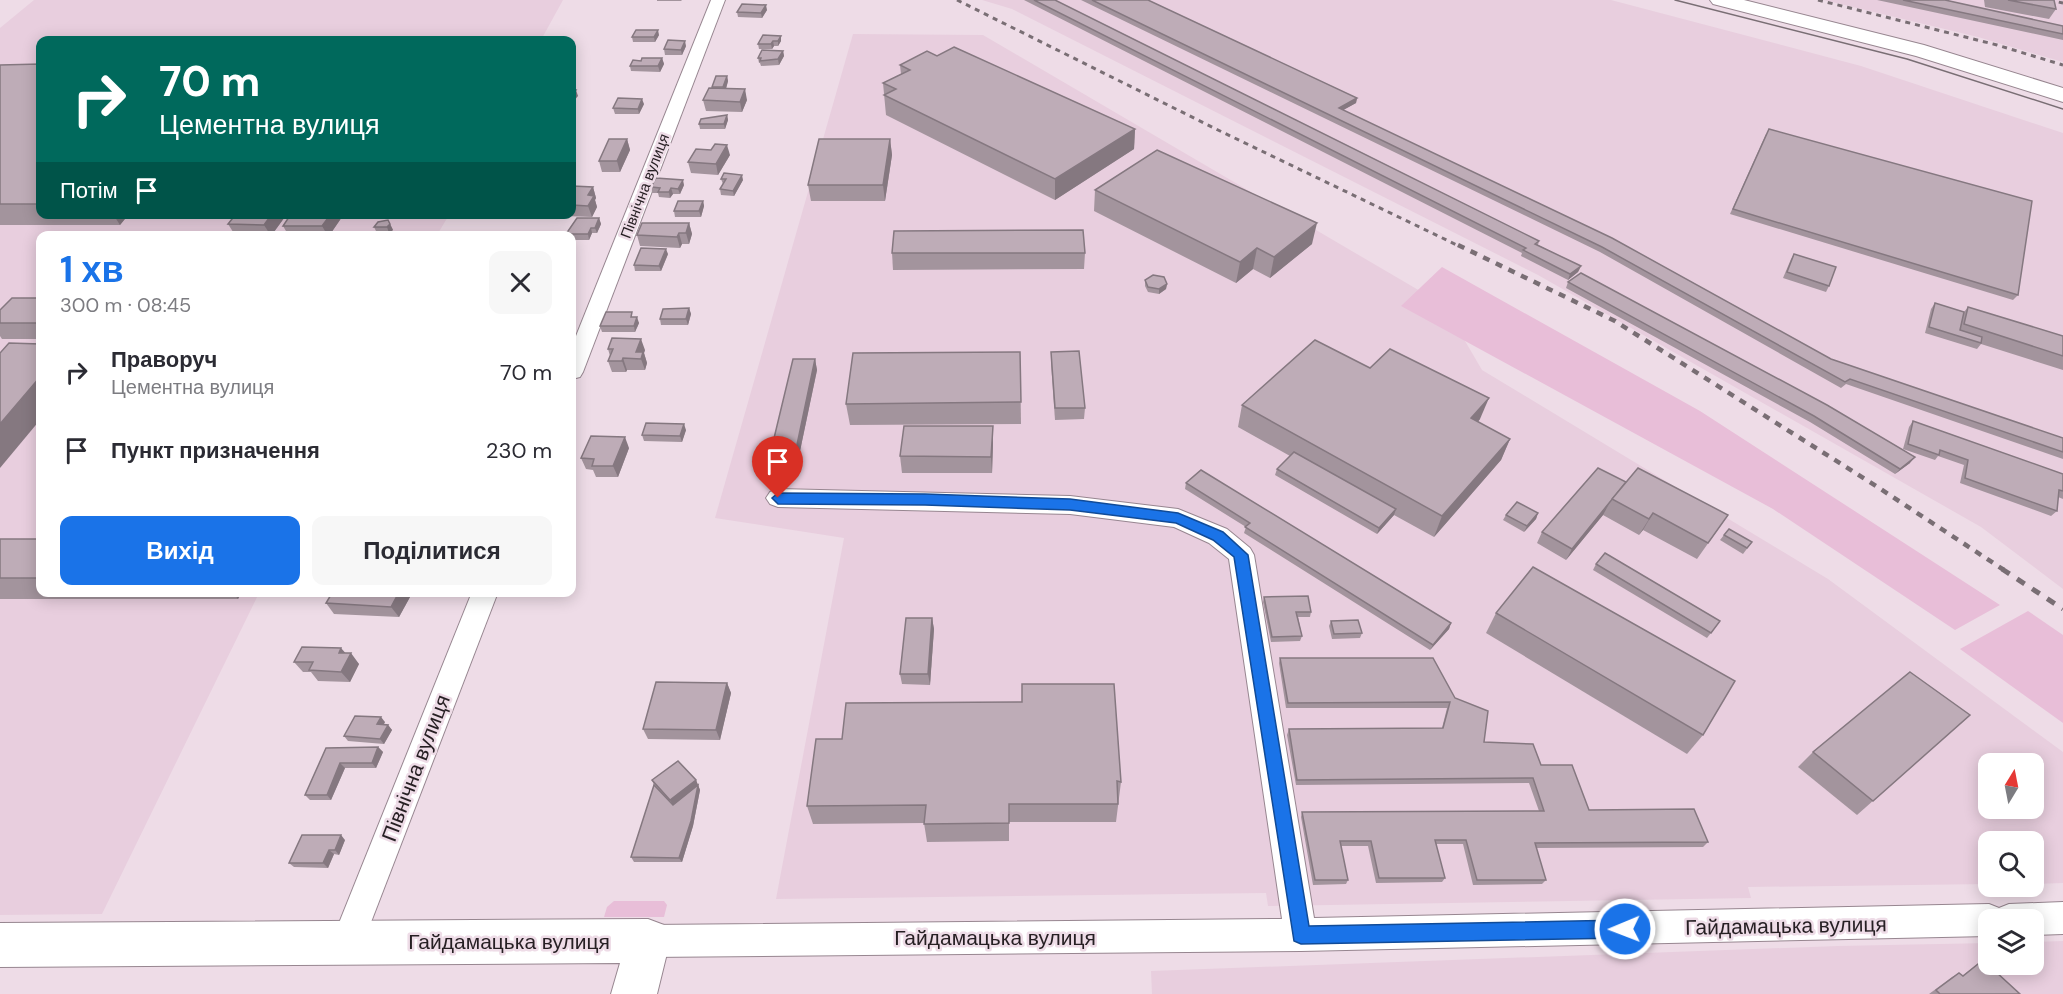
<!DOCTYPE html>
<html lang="uk">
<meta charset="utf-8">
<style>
body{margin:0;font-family:"DM Sans",sans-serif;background:#f7f7f7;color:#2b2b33;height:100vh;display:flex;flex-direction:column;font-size:22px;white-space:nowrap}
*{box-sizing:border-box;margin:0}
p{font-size:20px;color:#7c7c81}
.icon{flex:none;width:33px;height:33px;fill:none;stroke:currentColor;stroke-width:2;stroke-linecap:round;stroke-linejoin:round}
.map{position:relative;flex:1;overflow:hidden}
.drawer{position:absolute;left:36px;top:231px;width:540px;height:366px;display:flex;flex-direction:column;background:#fff;border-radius:12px;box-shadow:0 3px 15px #0003}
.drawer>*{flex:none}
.guide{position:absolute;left:36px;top:36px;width:540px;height:183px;border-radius:12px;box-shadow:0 3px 15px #0003;background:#00695c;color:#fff;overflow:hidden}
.needle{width:39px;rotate:10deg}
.fabs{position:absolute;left:1978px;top:753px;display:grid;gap:12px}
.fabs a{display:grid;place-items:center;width:66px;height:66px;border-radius:12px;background:#fff;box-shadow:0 3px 15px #0003;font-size:30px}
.pin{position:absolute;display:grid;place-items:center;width:51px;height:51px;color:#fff;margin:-62px -26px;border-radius:50% 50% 50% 0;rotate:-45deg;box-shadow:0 0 6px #0007}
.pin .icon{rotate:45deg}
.me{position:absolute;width:66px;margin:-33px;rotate:269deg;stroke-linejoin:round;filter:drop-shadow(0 0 4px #0008)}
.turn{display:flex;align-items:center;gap:21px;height:126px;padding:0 24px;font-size:27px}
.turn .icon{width:78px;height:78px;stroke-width:2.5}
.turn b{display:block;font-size:42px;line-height:51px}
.then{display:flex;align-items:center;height:57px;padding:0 24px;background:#0003;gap:12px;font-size:22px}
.round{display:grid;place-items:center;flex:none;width:63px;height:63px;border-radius:12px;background:#f7f7f7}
.headline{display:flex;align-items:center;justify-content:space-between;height:102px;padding:0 24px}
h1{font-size:36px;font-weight:700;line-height:45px;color:#1a73e8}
.action{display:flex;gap:12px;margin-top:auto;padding:12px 24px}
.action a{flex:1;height:69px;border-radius:12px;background:#1a73e8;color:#fff;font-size:24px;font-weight:700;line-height:69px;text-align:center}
.action a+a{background:#f7f7f7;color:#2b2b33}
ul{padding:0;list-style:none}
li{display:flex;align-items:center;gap:18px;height:78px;padding:0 24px}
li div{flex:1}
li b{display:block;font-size:22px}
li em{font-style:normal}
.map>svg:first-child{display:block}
.built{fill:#e8cede;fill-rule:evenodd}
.green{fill:#e8bed8}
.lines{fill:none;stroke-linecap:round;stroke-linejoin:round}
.street-casing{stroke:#978690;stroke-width:2}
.secondary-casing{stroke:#978690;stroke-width:2}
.street{fill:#fff;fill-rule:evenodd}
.secondary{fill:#fff;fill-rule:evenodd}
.tram{stroke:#796e74;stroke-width:1.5}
.rail-far2{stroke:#796e74;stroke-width:3;stroke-dasharray:5 5;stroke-linecap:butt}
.rail-far1{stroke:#796e74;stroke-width:4.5;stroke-dasharray:7 7;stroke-linecap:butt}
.rail{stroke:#796e74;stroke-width:5;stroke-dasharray:9 9;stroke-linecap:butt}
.wall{fill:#a3949d}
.shaded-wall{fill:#857880}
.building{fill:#beacb7;stroke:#857880;stroke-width:1.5}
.route{fill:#1a73e8;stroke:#114b97;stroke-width:1.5}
.labels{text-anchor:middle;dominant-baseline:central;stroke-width:5;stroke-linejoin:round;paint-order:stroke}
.far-street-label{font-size:15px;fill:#261f23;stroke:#eedce7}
.near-street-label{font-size:21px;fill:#261f23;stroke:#eedce7}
</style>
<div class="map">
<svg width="2063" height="994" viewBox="0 0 2063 994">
<rect width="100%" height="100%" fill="#eedce7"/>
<g class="built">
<polygon points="34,0 563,0 541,40 40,40 40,214 449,215 437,235 40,236 40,592 259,593 102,914 0,915 0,28"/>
<polygon points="982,0 1611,0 1861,66 2063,133 2063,589 1981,527 1538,275 1012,9"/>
<polygon points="1824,0 2063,0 2063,62 1978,37"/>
<path d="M853,34L983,35L1444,305L1482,370L1828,579L2063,752V883L2034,884V842H1989V884L1748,887L1751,898L1268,906L1266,893L776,899L844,538L715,518ZM1989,764H2034V808H1989Z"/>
<polygon points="2063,941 2063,994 1152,994 1151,971 1838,946 1989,943 1989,964 2034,964 2034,942"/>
</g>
<g class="green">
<polygon points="1442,267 1700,411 2000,605 1955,630 1773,509 1401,306"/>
<polygon points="2028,611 2063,635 2063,723 1960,649"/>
<polygon points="614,901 664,901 667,905 664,917 604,917 607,907"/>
</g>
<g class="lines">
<g class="street-casing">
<g id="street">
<polygon points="711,0 725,0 583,372 580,377 572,379 572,346"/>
<polygon points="778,489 1070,496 1178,509 1227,529 1250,548 1254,555 1314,918 1989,904 1999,908 2009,904 2063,902 2063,934 2034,935 2034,920 1989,920 1989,936 1301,951 648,957 637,952 632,941 637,930 648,925 1282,919 1229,559 1209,543 1174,527 1070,514 778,507 770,504 766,498 770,492"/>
<polygon points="472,592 498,592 363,943 358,954 347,959 336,954 331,943"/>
</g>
</g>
<g class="secondary-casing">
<g id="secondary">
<polygon points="1710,0 1744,0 1924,45 2063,88 2063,102 1916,56 1713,4"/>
<polygon points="648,919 664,925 670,941 657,994 611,994 620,963 0,967 0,923"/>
</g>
</g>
<use href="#street" class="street"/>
<use href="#secondary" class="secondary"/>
<polyline class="tram" points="1675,0 1907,59 2063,109"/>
<g class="rail-far2">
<polyline points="957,0 1218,130 1461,247"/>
<polyline points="1818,0 1997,45 2063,65"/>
<polyline points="2049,0 2063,3"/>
</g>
<polyline class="rail-far1" points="1458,245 1615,321 1876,486 2004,570"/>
<polyline class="rail" points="2002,569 2063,609"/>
</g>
<g class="wall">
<polygon points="657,0 682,0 681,1 657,1"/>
<polygon points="1024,0 1055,0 1539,241 1538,245 1581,266 1578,272 1568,280 1521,256 1522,253"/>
<polygon points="1081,0 1148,0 1357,98 1356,103 1343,110 1831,359 2063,438 2063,459 1846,384 1841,388 1600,252"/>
<polygon points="1877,0 1945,0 2063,26 2063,40"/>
<polygon points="1984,0 2054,0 2056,9 2049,19 1985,7"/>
<polygon points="767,10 762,18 738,17 737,12"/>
<polygon points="659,35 655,42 633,42 632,37"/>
<polygon points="781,36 781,41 778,46 774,46 772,49 759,49 758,44"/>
<polygon points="686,46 682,55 665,55 664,49"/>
<polygon points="783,51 784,56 779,65 761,66 760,63 759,63 758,58"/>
<polygon points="937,56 1135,129 1134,149 1055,200 886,115 883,83 901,74 900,65"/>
<polygon points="662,58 664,64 660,72 631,71 630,66 641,61"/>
<polygon points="40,64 40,214 129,214 120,225 0,225 0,65"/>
<polygon points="727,76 728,81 726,89 747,100 742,112 706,111 703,100 712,88 712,87"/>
<polygon points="644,104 639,114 615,114 613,108"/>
<polygon points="727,115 728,120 725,129 700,129 699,124"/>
<polygon points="1766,134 2018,295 2013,300 1730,214"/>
<polygon points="627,139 630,150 620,172 602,172 599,161"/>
<polygon points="890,139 892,155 885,201 811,201 808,185"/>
<polygon points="730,155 718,175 691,173 688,162"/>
<polygon points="721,179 743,180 734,196 721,195 720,189 723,184"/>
<polygon points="684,185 680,194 673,194 670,198 659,197 658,193 652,193 651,187"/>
<polygon points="572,186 593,187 596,198 595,200 597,207 592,217 565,216 565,214 572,214"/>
<polygon points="1095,190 1312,244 1270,278 1253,269 1236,283 1094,211"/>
<polygon points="703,201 704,206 701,217 675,217 674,211"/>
<polygon points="236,214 287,214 271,236 235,235 228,224"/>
<polygon points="291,214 344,214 329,236 289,236 283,226"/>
<polygon points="503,214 546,214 544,219 505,219"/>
<polygon points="599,218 601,224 597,233 592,233 589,240 572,240 572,236 566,236 566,234"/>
<polygon points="388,220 393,230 389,233 377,233 374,227"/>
<polygon points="689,223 692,234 689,244 682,244 680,248 640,246 637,235"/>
<polygon points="892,253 1085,253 1084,269 893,270"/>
<polygon points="668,254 661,271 635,271 634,265"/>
<polygon points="1794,254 1829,286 1826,292 1783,278 1791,259"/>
<polygon points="1145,280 1167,284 1166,289 1159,294 1148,292 1145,286"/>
<polygon points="1568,282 1910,463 1895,474 1810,422 1566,288"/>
<polygon points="40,298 40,339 2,339 0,336 0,310"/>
<polygon points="1935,303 1964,312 1968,307 2063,336 2063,370 1981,344 1977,349 1925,333 1931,309"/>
<polygon points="689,308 691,314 688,325 661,325 660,319"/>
<polygon points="634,317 639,323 635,332 602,332 600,326"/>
<polygon points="608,349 645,350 644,353 647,363 645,370 627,370 626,372 612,372 608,361 610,356"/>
<polygon points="1020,352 1021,424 850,425 846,404"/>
<polygon points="1051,352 1085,408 1084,419 1055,420 1051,363"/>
<polygon points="815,359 817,370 796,470 772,470 769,459"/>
<polygon points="1370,368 1480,419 1478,422 1510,439 1501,460 1434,537 1394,515 1377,534 1275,475 1277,469 1290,456 1238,427 1242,405"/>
<polygon points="1913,421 2063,474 2063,499 2058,497 2057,511 2051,516 1960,483 1964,465 1938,456 1935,460 1903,449 1909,427"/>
<polygon points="993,426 993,443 992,473 902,473 900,456"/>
<polygon points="686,430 682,442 644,441 642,435"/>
<polygon points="629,448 618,477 596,477 593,470 586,469 581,458"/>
<polygon points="1626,482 1728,515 1697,559 1643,530 1639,535 1603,515 1566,560 1537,543 1542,532"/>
<polygon points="1186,483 1451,623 1449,629 1430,650 1244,533 1246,527 1185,489"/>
<polygon points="1538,513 1536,519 1524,532 1503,520 1506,515"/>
<polygon points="1724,535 1752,542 1743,554 1720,540"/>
<polygon points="0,539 40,539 40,592 242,592 238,599 0,599"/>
<polygon points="1596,564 1720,621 1707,638 1593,570"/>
<polygon points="410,597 399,617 334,614 326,603"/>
<polygon points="1264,597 1311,612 1310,617 1298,617 1302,636 1300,641 1271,642 1263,602"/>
<polygon points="1496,613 1703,735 1687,754 1486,633"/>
<polygon points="932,618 934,629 930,685 902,684 900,674"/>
<polygon points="1331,621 1362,633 1360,638 1332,639 1329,626"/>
<polygon points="346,653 359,664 350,682 318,681 311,672 303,672 294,662"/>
<polygon points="1280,658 1455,698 1484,742 1541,765 1589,810 1708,842 1703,847 1536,848 1546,880 1542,884 1473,885 1463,844 1436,844 1445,878 1442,882 1376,883 1368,846 1341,846 1348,880 1346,884 1313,885 1301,817 1302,812 1539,811 1529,783 1296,785 1287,735 1289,729 1442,728 1447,708 1286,708 1279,663"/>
<polygon points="727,683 731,693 720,740 648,739 643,729"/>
<polygon points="1970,715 1857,815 1798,767 1813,752"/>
<polygon points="385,722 383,725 388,725 392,730 384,744 348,741 344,736"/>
<polygon points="816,739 1121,782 1116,822 1009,822 1009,841 927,842 924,823 813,824 807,806"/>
<polygon points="378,747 383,752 376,768 345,768 331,800 310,800 305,795 326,748"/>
<polygon points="652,780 696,780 700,790 693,826 682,862 634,862 631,857 654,785"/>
<polygon points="345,840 339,855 334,854 328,868 294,867 289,863"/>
<polygon points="1983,960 2020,994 1929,994 1952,977 1959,973 1962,976"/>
</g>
<g class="shaded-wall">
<polygon points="766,5 767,10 762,18 761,13"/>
<polygon points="658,30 659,35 655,42 654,37"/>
<polygon points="781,36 781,41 778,46 778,41"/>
<polygon points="685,41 686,46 682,55 681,50"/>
<polygon points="773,41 774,46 772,49 771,44"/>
<polygon points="783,51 784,56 779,65 778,59"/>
<polygon points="662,58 664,64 660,72 658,66"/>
<polygon points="727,76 728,81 725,92 723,87"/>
<polygon points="745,89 747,100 742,112 740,102"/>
<polygon points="576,90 578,96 572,103 572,96"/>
<polygon points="1357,98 1356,103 1338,113 1339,108"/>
<polygon points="642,99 644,104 639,114 638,109"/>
<polygon points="727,115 728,120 725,129 724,124"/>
<polygon points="1135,129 1134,149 1055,200 1055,179"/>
<polygon points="627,139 630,150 620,172 617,161"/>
<polygon points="890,139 892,155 885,201 883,185"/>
<polygon points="727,145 730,155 718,175 716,164"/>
<polygon points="742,175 743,180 734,196 733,191"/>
<polygon points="683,180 684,185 680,194 678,189"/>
<polygon points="593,187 596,198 595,200 597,207 592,217 588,206 588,195"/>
<polygon points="671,188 673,194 670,198 669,192"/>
<polygon points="703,201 704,206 701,217 699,211"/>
<polygon points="113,214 129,214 120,225"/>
<polygon points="272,214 287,214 271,236 264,225"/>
<polygon points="331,214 344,214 329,236 328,236 322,226"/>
<polygon points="599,218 601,224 597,233 595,228"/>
<polygon points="689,223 692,234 689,244 686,233"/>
<polygon points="1317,223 1312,244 1270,278 1274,257"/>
<polygon points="390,224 393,230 389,233 387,227"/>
<polygon points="591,228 592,233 589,240 588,234"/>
<polygon points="679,233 682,244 680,248 677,237"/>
<polygon points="1257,248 1253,269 1236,283 1240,262"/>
<polygon points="666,249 668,254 661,271 659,266"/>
<polygon points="1581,266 1578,272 1568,280 1570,274"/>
<polygon points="572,274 575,280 572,287"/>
<polygon points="1167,284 1166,289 1159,294 1159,289"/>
<polygon points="689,308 691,314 688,325 686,319"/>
<polygon points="637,317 639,323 635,332 634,326"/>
<polygon points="641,339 645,350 644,353 647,363 645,370 641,359 636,352"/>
<polygon points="623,358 627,370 626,372 622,361"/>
<polygon points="815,359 817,370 796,470 794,459"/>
<polygon points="40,377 40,420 0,468 0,424"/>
<polygon points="1489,398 1480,419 1462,440 1471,418"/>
<polygon points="684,424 686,430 682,442 680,436"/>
<polygon points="993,426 993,443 992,473 991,457"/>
<polygon points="625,437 629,448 618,477 613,466"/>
<polygon points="1510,439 1501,460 1434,537 1442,516"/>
<polygon points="1915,457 1910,463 1895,474 1900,469"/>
<polygon points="1609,504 1603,515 1566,560 1572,549"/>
<polygon points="1396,509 1394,515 1377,534 1379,528"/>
<polygon points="1538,513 1536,519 1524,532 1527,526"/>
<polygon points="1653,513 1643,530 1639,535 1649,519"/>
<polygon points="232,592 242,592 238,599"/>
<polygon points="399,592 406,592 410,597 399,617 391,607"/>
<polygon points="932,618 934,629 930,685 928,674"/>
<polygon points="1451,623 1449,629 1430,650 1433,645"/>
<polygon points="341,648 349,657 351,653 359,664 350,682 341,672 339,653"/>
<polygon points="727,683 731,693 720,740 716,730"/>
<polygon points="381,717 385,722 381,730 377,724"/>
<polygon points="388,725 392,730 384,744 380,739"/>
<polygon points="378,747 383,752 376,768 372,763"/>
<polygon points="340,763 345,768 331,800 327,795"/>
<polygon points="696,780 700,790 693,826 682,862 679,858 675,810 670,800"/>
<polygon points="341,835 345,840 339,855 335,850"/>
<polygon points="329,850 334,854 328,868 323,863"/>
</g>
<g class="building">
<polygon points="1034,0 1055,0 1539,241 1535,244 1581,266 1570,274 1523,250 1526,248"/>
<polygon points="1092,0 1148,0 1357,98 1339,108 1612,238 1831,359 2063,438 2063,452 1850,379 1845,382 1602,247"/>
<polygon points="1903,0 1945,0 2063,26 2063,34"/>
<polygon points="2008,0 2054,0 2056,9"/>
<polygon points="742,4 766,5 761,13 737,12"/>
<polygon points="636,30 658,30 654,37 632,37"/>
<polygon points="763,35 781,36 778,41 773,41 771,44 758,44"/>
<polygon points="668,40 685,41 681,50 664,49"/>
<polygon points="954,47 1135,129 1055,179 884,95 896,89 883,83 910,70 900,65 927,51 937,56"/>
<polygon points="762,50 783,51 778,59 760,61 761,58 758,58"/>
<polygon points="642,58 662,58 658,66 630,66 633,60 641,61"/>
<polygon points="40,64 40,204 0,204 0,65"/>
<polygon points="716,76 727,76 723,87 712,87"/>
<polygon points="709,88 745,89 740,102 703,100"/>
<polygon points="572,90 576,90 572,96"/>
<polygon points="618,98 642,99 638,109 613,108"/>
<polygon points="727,115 724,124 699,124 701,119"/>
<polygon points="1769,129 2032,201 2018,295 1733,209"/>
<polygon points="609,139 627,139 617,161 599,161"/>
<polygon points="819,139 890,139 883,185 808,185"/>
<polygon points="715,144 727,145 716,164 688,162 696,149 711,150"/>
<polygon points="1157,150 1317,223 1274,257 1257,248 1240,262 1095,190"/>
<polygon points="724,173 742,175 733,191 720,189 726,179 721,179"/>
<polygon points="656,178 683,180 678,189 671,188 669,192 658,192 660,188 651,187"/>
<polygon points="572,186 593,187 588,195 594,196 588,206 572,205 572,196 573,192 572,192"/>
<polygon points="678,201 703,201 699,211 674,211"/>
<polygon points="236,214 272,214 264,225 228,224"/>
<polygon points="291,214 331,214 322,226 283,226"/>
<polygon points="577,218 599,218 595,228 591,228 588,234 566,234"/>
<polygon points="388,220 390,224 387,227 374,227 378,222"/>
<polygon points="642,223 689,223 686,233 679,233 677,237 637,235"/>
<polygon points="1083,230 1085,253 892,253 894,231"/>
<polygon points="641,248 666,249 659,266 634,265"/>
<polygon points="1794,254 1836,267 1829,286 1787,272"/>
<polygon points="1581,273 1827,405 1915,457 1900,469 1814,416 1568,282"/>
<polygon points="1153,275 1164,277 1167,284 1159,289 1148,287 1145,280"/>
<polygon points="12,298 40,298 40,323 0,323 0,310"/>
<polygon points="1935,303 1964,312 1960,330 1982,337 1981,343 1929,327"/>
<polygon points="1968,307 2063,336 2063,356 1964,324"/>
<polygon points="689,308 686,319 660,319 663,309"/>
<polygon points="606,312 632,312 631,317 637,317 634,326 600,326"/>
<polygon points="612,338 641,339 636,352 643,352 641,359 623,358 622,361 608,361 613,349 608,349"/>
<polygon points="1315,340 1370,368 1390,349 1489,398 1471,418 1510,439 1442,516 1242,405"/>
<polygon points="9,343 40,344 40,377 0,424 0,353"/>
<polygon points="1079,351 1085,408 1055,408 1051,352"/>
<polygon points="1020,352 1021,402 846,404 853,353"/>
<polygon points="793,359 815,359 794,459 769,459"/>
<polygon points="1913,421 2063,474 2063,491 2059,490 2057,511 1965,478 1968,460 1940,450 1939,455 1908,444"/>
<polygon points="646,423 684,424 680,436 642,435"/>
<polygon points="904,426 993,426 991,457 900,456"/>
<polygon points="591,436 625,437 613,466 592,466 594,459 581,458"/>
<polygon points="1294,452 1396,509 1379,528 1277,469"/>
<polygon points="1598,468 1626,482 1572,549 1542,532"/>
<polygon points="1638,468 1728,515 1708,543 1653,513 1649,519 1612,499"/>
<polygon points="1201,470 1451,623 1433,645 1245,527 1250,523 1186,483"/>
<polygon points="1517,502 1538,513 1527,526 1506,515"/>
<polygon points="1729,529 1752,542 1747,548 1724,535"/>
<rect x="0" y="539" width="40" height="39"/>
<polygon points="1605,553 1720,621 1711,633 1596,564"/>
<polygon points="1533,567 1735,681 1703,735 1496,613"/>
<polygon points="399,592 391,607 326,603 332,593"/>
<polygon points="1308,596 1311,612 1296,612 1302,636 1272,637 1264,597"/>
<polygon points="906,618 932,618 928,674 900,674"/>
<polygon points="1358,620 1362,633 1334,634 1331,621"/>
<polygon points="302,647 341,648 339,653 351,653 341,672 309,670 313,662 294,662"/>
<polygon points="1280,658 1433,658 1455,698 1488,711 1484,742 1533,744 1541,765 1572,765 1589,810 1694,809 1708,842 1535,843 1546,880 1477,880 1466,840 1435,840 1445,878 1379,878 1371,841 1340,841 1348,880 1315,880 1302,812 1544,811 1533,778 1297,780 1289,729 1443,728 1450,702 1288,703"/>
<polygon points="1910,672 1970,715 1873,801 1813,752"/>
<polygon points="656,682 727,683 716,730 643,729"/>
<polygon points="1022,684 1114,684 1121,782 1117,781 1118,804 1009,804 1009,823 924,824 926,805 807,806 816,739 842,739 846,703 1022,702"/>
<polygon points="355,716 381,717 377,724 388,725 380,739 344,736"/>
<polygon points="378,747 372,763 340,763 327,795 305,795 326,748"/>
<polygon points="678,761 696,780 670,800 652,780"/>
<polygon points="654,785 673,805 698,785 691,821 679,858 631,857"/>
<polygon points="302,835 341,835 335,850 329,850 323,863 289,863"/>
<polygon points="1983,960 2020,994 1940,994 1936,990 1959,973 1963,976"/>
</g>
<polygon class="route" points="778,493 925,494 1070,499 1178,513 1223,532 1248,555 1309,926 1625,920 1631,923 1634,929 1631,936 1625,938 1301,944 1294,941 1234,557 1213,540 1176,523 1070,510 925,505 778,504 772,498"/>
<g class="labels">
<g class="far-street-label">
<text transform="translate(645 186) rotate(-69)">Північна вулиця</text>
</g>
<g class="near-street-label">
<text transform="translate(416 768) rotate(-69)">Північна вулиця</text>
<text transform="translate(1786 926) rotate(-1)">Гайдамацька вулиця</text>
<text x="995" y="938">Гайдамацька вулиця</text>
<text x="509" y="942">Гайдамацька вулиця</text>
</g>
</g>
</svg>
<div class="fabs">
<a><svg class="needle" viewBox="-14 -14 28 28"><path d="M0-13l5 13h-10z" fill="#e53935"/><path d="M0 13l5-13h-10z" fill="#7c7c81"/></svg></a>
<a><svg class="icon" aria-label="search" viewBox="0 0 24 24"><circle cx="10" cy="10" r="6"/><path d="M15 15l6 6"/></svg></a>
<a><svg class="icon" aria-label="layers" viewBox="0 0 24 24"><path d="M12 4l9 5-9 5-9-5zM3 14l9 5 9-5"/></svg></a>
</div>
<div class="pin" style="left:778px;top:498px;background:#d93025"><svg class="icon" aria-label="arrive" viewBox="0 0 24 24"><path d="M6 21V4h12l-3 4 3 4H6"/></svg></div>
<svg class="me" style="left:1625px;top:929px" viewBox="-20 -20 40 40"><circle r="17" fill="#1a73e8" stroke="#fff" stroke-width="3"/><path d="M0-11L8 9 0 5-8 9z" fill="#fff"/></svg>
<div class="guide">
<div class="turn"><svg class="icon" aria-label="right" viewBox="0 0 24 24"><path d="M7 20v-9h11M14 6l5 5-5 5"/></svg><div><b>70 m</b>Цементна вулиця</div></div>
<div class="then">Потім<svg class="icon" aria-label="arrive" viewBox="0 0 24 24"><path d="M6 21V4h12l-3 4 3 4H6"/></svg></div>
</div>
<section class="drawer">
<div class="headline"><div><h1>1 хв</h1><p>300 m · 08:45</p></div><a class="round"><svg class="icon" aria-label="close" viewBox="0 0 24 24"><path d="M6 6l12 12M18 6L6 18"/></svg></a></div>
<ul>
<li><svg class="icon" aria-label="right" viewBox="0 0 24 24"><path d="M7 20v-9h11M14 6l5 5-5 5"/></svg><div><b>Праворуч</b><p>Цементна вулиця</p></div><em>70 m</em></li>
<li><svg class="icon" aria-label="arrive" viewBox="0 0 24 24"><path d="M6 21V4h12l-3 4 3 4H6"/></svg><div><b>Пункт призначення</b></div><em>230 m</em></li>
</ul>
<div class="action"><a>Вихід</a><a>Поділитися</a></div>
</section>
</div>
